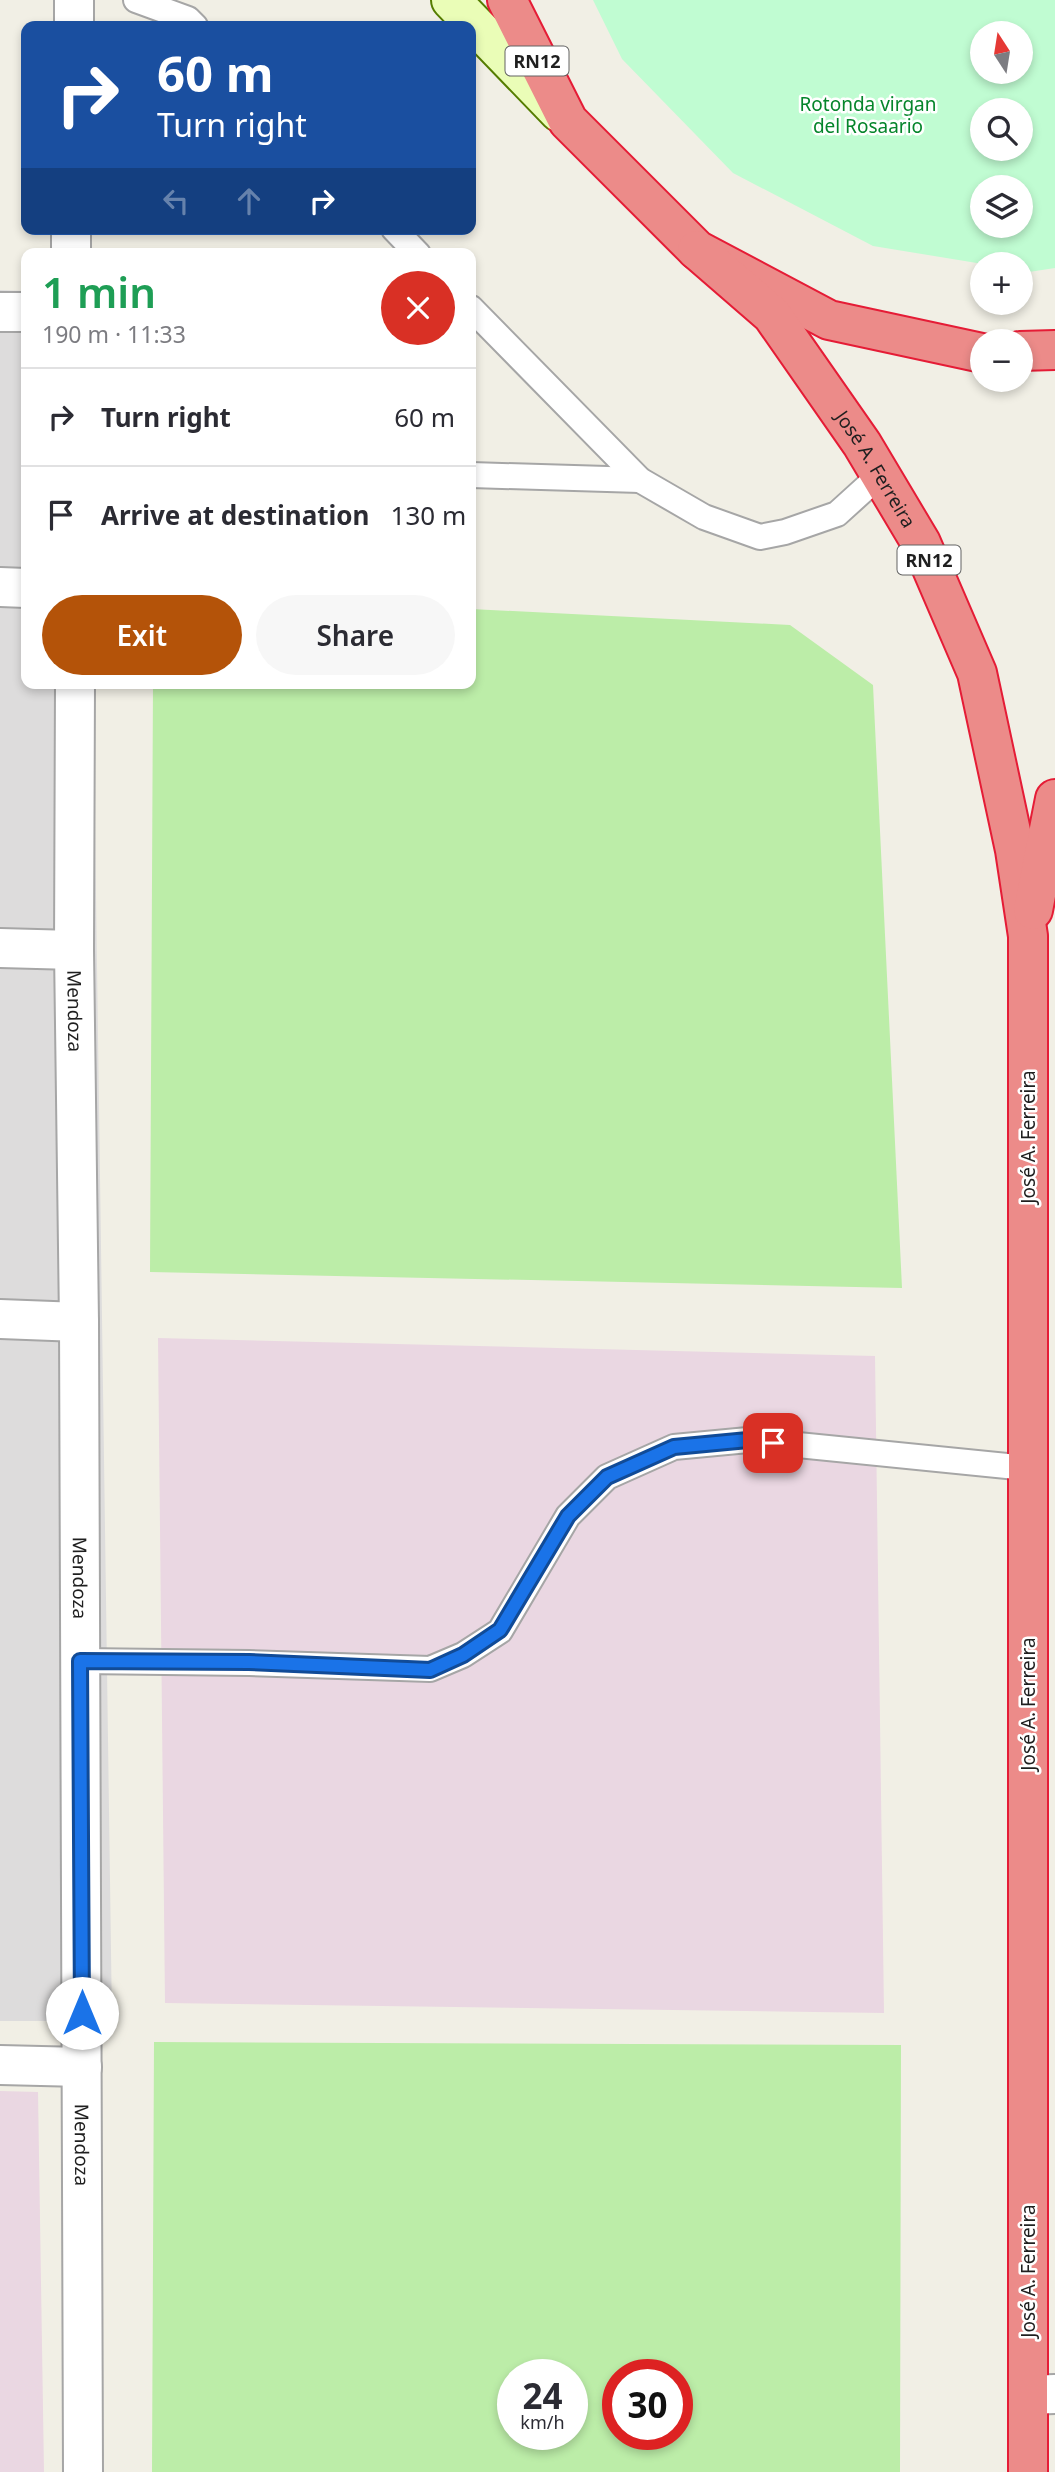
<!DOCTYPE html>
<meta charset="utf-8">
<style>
body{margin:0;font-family:"Noto Sans",sans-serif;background:#f7f7f7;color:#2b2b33;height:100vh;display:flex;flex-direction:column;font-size:26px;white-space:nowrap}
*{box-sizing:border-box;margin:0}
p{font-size:23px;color:#7c7c81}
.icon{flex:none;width:38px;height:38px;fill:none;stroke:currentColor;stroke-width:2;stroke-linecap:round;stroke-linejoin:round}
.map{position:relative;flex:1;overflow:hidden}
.side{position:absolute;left:21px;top:248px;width:455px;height:441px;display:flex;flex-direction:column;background:#fff;border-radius:14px;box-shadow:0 4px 10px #0003}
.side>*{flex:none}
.top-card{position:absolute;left:21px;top:21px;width:455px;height:214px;border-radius:14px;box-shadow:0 4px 10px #0003;background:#1a4fa0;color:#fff;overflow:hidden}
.needle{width:46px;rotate:348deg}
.fabs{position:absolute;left:970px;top:21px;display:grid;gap:14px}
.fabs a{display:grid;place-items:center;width:63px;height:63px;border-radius:50%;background:#fff;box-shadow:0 4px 10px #0003;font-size:35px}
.speed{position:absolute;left:497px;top:2359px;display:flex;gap:14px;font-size:35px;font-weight:700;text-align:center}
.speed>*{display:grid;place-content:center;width:91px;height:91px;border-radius:50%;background:#fff;box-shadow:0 4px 10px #0003;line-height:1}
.speed small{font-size:18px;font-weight:400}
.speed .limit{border:10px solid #d22;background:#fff;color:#111}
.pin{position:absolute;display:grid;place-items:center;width:60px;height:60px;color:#fff;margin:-30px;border-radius:14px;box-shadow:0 4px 10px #0006}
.me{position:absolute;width:77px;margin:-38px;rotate:0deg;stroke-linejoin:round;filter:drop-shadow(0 0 5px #0008)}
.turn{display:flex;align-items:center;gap:24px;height:147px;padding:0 21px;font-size:32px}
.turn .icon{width:91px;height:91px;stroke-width:2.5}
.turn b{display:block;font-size:49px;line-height:60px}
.lanes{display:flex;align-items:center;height:66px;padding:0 21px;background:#0003;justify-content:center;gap:35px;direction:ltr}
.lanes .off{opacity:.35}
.round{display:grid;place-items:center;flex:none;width:74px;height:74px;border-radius:37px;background:#f7f7f7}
.head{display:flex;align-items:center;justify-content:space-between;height:119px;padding:0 21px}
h1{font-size:42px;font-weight:600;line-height:52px;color:#1e9e55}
.action{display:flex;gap:14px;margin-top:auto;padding:14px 21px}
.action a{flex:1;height:80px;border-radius:42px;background:#b45309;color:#fff;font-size:28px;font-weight:600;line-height:80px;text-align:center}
.action a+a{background:#f7f7f7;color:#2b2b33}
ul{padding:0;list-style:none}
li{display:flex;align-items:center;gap:21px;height:98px;padding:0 21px;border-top:2px solid #e1e1e2}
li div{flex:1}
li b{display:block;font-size:26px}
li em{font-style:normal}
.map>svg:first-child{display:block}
.residential{fill:#dddcdc}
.industrial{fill:#ead7e2}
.grass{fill:#bceda8;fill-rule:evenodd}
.park{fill:#c0fcd2;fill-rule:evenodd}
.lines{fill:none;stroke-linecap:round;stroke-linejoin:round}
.lane-casing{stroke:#a6a6a6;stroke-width:28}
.street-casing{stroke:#a6a6a6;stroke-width:42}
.secondary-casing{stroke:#557d00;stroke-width:42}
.highway-casing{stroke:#e51c36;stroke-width:42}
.lane{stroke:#fff;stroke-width:24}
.street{stroke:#fff;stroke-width:38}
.secondary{stroke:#eafdb7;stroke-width:38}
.highway{stroke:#ec8b89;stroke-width:38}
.route-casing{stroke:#114b97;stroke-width:18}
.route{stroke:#1a73e8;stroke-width:12}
.labels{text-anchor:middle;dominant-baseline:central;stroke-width:5;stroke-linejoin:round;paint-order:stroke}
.shield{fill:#fff;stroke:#626262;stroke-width:2}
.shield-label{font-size:18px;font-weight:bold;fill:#1f1f1f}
.park-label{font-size:19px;fill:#05852b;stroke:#fff}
.street-label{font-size:19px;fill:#1f1f1f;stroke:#fff}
</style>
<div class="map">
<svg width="1055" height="2472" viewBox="0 0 1055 2472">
<rect width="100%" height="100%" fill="#f1efe5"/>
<polygon class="residential" points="0,290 26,291 26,684 93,684 112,2021 0,2021"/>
<g class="industrial">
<polygon points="158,1338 875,1356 884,2013 165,2003"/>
<polygon points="0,2091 38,2092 44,2472 0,2472"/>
</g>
<g class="grass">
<polygon points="471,609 790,625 873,685 902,1288 150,1272 153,684 471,684"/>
<path d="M154,2042L901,2045L900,2472H152ZM513,2375H572V2434H513ZM618,2375H677V2434H618Z"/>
</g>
<path class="park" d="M593,0H1055V268L1029,272L1020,271V264H983L873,246L733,173L622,59ZM982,33H1020V72H982ZM1020,110V149H982V110ZM1020,187V226H982V187Z"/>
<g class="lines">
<g class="lane-casing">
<g id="lane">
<polyline points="136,0 188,19 195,26"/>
<polyline points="394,229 418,254"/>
<polyline points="471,308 640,480 704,517 760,537 785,532 837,514 880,475"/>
<polyline points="471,475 640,480"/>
<polyline points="80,1661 249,1663 430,1669 463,1655 500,1631 568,1516 607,1477 674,1447 748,1440 1027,1468"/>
</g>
</g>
<g class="street-casing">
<g id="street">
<polyline points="74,26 74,0"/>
<polyline points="71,254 71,229"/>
<polyline points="0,312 26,312"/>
<polyline points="0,587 26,588"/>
<path id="s1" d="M75,684L74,950L79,1322L83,2472"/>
<polyline points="0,948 74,950"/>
<polyline points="0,1319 79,1322"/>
<polyline points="0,2065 82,2067"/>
<polyline points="1028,2395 1055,2394"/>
</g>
</g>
<g class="secondary-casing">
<polyline id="secondary" points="451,0 559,112"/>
</g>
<g class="highway-casing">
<g id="highway">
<polyline points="507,0 568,121 697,250 829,320 982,353"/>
<path id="s2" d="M697,250L772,315L862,444L921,543L977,673L1015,850L1028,936V2472"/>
<polyline points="1020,351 1055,350"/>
<polyline points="1033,910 1055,799"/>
</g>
</g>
<use href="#lane" class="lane"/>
<use href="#street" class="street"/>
<use href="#secondary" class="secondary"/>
<use href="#highway" class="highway"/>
</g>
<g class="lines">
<g class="route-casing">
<polyline id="route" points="82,2013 80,1661 249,1662 430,1670 463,1655 500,1630 568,1516 607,1477 674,1447 748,1440 773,1443"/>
</g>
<use href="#route" class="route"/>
</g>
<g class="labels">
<g class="shield">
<rect x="505.5" y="46.5" width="63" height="29" rx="5"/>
<rect x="897.5" y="545.5" width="63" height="29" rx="5"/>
</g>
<g class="shield-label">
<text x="537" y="61">RN12</text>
<text x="929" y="560">RN12</text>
</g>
<g class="park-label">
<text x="868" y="104">Rotonda virgan<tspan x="868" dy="22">del Rosaario</tspan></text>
</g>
<g class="street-label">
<text stroke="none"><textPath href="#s2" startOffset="285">José A. Ferreira</textPath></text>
<text stroke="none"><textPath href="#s1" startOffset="327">Mendoza</textPath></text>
<text transform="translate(1028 1137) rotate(-90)">José A. Ferreira</text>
<text stroke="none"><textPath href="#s1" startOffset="894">Mendoza</textPath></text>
<text transform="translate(1028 1704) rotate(-90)">José A. Ferreira</text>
<text stroke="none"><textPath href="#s1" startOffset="1461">Mendoza</textPath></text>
<text transform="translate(1028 2271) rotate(-90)">José A. Ferreira</text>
</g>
</g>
</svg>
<div class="fabs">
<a><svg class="needle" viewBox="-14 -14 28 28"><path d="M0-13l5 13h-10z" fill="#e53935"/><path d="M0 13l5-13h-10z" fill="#7c7c81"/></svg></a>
<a><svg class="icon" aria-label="search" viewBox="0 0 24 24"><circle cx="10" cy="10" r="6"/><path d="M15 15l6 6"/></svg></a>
<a><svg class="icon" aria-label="layers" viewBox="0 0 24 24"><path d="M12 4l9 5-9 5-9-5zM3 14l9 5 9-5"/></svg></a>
<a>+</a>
<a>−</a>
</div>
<div class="speed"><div>24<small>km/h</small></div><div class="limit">30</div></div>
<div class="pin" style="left:773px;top:1443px;background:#d93025"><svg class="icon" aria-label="arrive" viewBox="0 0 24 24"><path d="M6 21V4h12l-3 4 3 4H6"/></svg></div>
<svg class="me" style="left:82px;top:2013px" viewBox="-20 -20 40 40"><circle r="19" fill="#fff"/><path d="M0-13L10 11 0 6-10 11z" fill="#1a73e8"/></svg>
<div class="top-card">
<div class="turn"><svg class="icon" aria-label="right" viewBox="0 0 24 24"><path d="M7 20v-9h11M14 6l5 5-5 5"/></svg><div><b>60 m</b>Turn right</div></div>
<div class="lanes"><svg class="icon off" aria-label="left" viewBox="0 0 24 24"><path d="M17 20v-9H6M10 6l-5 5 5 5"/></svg><svg class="icon off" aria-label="ahead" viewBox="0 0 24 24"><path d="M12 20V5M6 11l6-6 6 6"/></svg><svg class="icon" aria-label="right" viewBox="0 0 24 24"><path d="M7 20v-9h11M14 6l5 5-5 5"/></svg></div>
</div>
<section class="side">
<div class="head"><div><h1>1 min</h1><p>190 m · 11:33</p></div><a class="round" style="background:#d93025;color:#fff"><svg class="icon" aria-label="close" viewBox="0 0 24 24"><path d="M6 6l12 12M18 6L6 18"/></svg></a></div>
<ul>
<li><svg class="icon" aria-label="right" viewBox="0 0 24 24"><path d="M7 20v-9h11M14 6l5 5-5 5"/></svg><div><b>Turn right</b></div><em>60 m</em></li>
<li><svg class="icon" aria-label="arrive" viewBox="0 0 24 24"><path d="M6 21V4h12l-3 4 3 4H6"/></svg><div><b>Arrive at destination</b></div><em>130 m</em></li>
</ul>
<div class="action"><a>Exit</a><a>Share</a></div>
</section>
</div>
